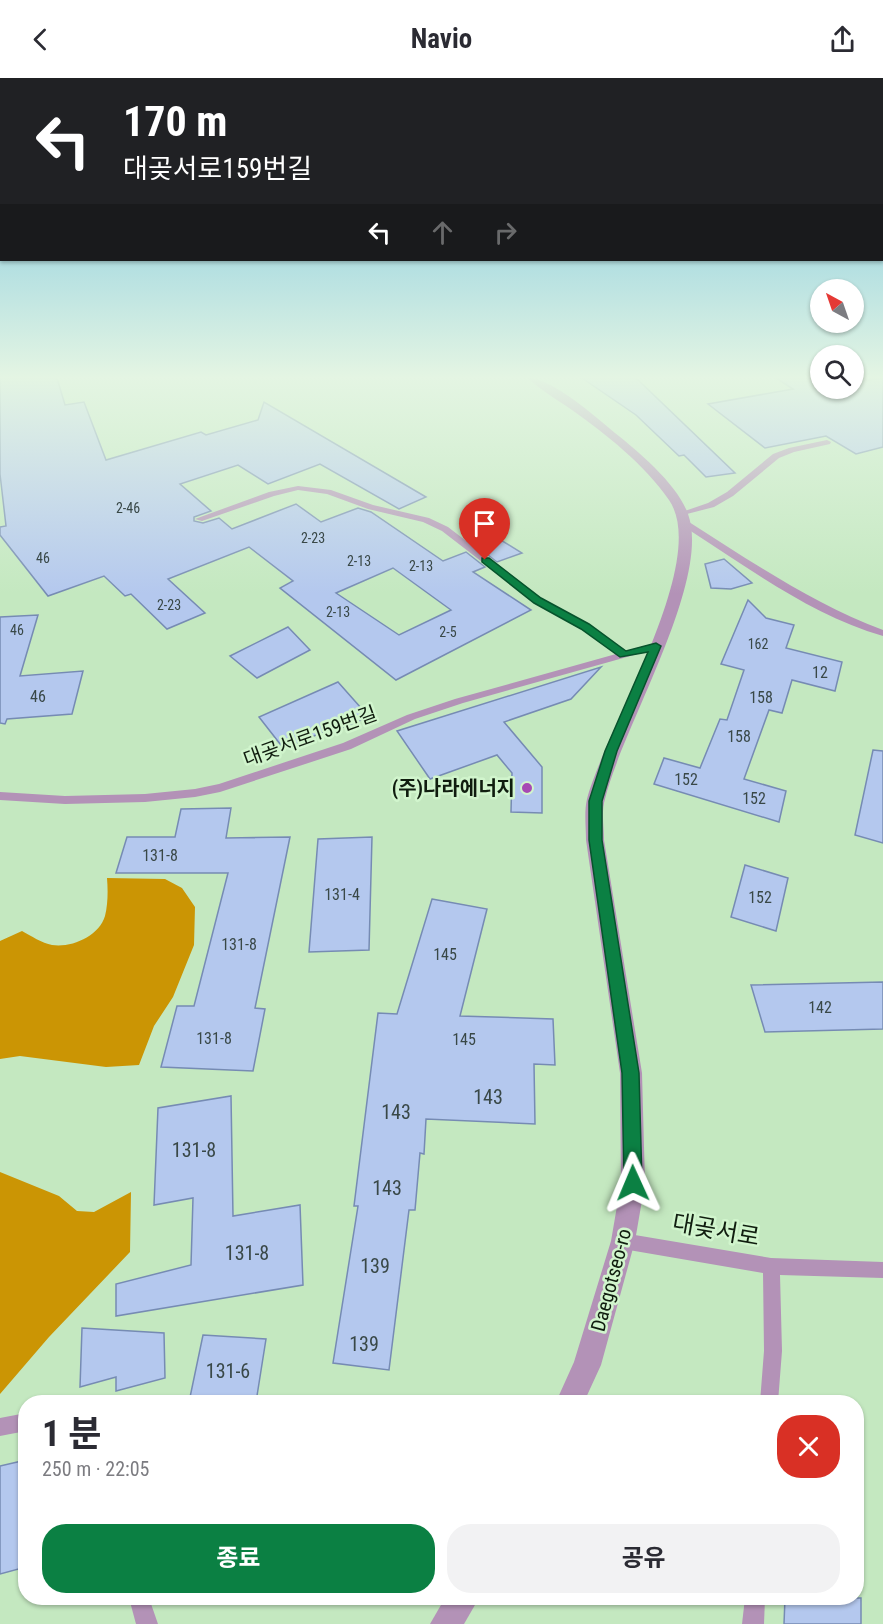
<!DOCTYPE html>
<html lang="ko">
<meta charset="utf-8">
<style>
body{margin:0;font-family:"Roboto Condensed","Noto Sans KR",sans-serif;background:#f2f2f3;color:#2b2b33;height:100vh;display:flex;flex-direction:column;font-size:22px;white-space:nowrap}
*{box-sizing:border-box;margin:0}
p{font-size:20px;color:#7c7c81}
.icon{flex:none;width:33px;height:33px;fill:none;stroke:currentColor;stroke-width:2;stroke-linecap:round;stroke-linejoin:round}
.map{position:relative;flex:1;overflow:hidden}
.drawer{position:absolute;left:18px;top:1317px;width:846px;height:210px;display:flex;flex-direction:column;background:#fff;border-radius:24px;box-shadow:0 2px 4px #0004}
.drawer>*{flex:none}
.hud{position:absolute;left:0px;top:0px;width:884px;height:183px;box-shadow:0 2px 4px #0004;background:#202124;color:#fff;overflow:hidden}
.needle{width:39px;rotate:320deg}
.fabs{position:absolute;left:810px;top:201px;display:grid;gap:12px}
.fabs a{display:grid;place-items:center;width:54px;height:54px;border-radius:50%;background:#fff;box-shadow:0 2px 4px #0004;font-size:30px}
.pin{position:absolute;display:grid;place-items:center;width:51px;height:51px;color:#fff;margin:-62px -26px;border-radius:50% 50% 50% 0;rotate:-45deg;box-shadow:0 0 6px #0007}
.pin .icon{rotate:45deg}
.me{position:absolute;width:66px;margin:-33px;rotate:359deg;stroke-linejoin:round;filter:drop-shadow(0 0 4px #0008)}
.turn{display:flex;align-items:center;gap:21px;height:126px;padding:0 24px;font-size:27px}
.turn .icon{width:78px;height:78px;stroke-width:2.5}
.turn b{display:block;font-size:42px;line-height:51px}
.lanes{display:flex;align-items:center;height:57px;padding:0 24px;background:#0003;justify-content:center;gap:30px;direction:ltr}
.lanes .off{opacity:.35}
.round{display:grid;place-items:center;flex:none;width:63px;height:63px;border-radius:24px;background:#f2f2f3}
.head{display:flex;align-items:center;justify-content:space-between;height:102px;padding:0 24px}
h1{font-size:36px;font-weight:700;line-height:45px}
.action{display:flex;gap:12px;margin-top:auto;padding:12px 24px}
.action a{flex:1;height:69px;border-radius:24px;background:#0b8043;color:#fff;font-size:24px;font-weight:700;line-height:69px;text-align:center}
.action a+a{background:#f2f2f3;color:#2b2b33}
header{display:flex;justify-content:space-between;align-items:center;height:78px;padding:0 24px;background:#fff;font-size:27px;font-weight:700}
.map>svg:first-child{display:block}
.forest{fill:#cb9504}
.building{fill:#b4c8ee;stroke:#768bb3;stroke-width:1.5;fill-rule:evenodd}
.lines{fill:none;stroke-linecap:round;stroke-linejoin:round}
.service{fill:#b392b7;fill-rule:evenodd}
.tertiary{fill:#b392b7;fill-rule:evenodd}
.route{fill:#0b8043;stroke:#07532c;stroke-width:1.5}
.poi-dot{fill:#a74ab4;stroke:#d1f5cd;stroke-width:2}
.labels{text-anchor:middle;dominant-baseline:central;stroke-width:5;stroke-linejoin:round;paint-order:stroke}
.far-number-label{font-size:14px;fill:#394847}
.number-label{font-size:16px;fill:#394847}
.street-label{font-size:20px;fill:#101d0f;stroke:#d1f5cd}
.poi-label{font-size:20px;font-weight:bold;fill:#101d0f;stroke:#d1f5cd;text-anchor:end}
.near-number-label{font-size:20px;fill:#394847}
.near-street-label{font-size:24px;fill:#101d0f;stroke:#d1f5cd}
</style>
<header><svg class="icon" aria-label="back" viewBox="0 0 24 24"><path d="M15 5l-7 7 7 7"/></svg>Navio<svg class="icon" aria-label="share" viewBox="0 0 24 24"><path d="M12 15V3M7 8l5-5 5 5M5 13v7h14v-7"/></svg></header>
<div class="map">
<svg width="883" height="1546" viewBox="0 0 883 1546">
<rect width="100%" height="100%" fill="#c4e8c0"/>
<g class="forest">
<path d="M107,800L165,801L182,810L195,829L194,867L173,919L154,948L139,987L106,989L20,978L0,981V863L22,853C31,858 42,865 52,867C72,870 99,858 105,838C108,826 108,812 107,800Z"/>
<polygon points="0,1094 59,1118 77,1133 94,1134 131,1114 130,1174 49,1259 0,1316"/>
</g>
<g class="building">
<path d="M0,300H57L65,327L84,324L106,382L201,354L206,357L258,342L264,324L426,419L399,431L320,386L268,406L238,387L180,406L211,433L194,439V443L203,445L219,440L232,451L296,426L321,444L358,430L371,434L443,483L466,474L485,489L473,494L531,532L396,602L280,510L293,503L249,469L168,501L205,535L167,551L131,516L125,518L104,498L48,518L0,457V449L6,448L0,396ZM393,490L451,532L399,557L336,515Z"/>
<polygon points="582,300 636,300 735,395 706,399 684,377 679,378 636,337"/>
<polygon points="776,300 820,300 820,310 854,310 854,304 883,300 883,369 856,376 826,358 765,370 708,326 793,311"/>
<polygon points="499,461 522,475 497,484 478,469"/>
<polygon points="724,481 752,505 731,511 711,510 705,486"/>
<polygon points="748,522 766,540 794,547 786,570 842,584 835,613 792,602 782,635 769,632 744,701 786,713 779,744 654,706 664,680 700,690 720,641 727,642 744,592 721,586"/>
<polygon points="38,537 20,598 83,593 72,636 7,641 5,646 0,645 0,539"/>
<polygon points="288,549 310,572 257,600 230,578"/>
<polygon points="601,589 571,621 504,644 542,689 542,735 511,734 512,695 497,677 430,701 397,653"/>
<polygon points="338,604 369,639 343,649 341,646 284,671 259,639"/>
<polygon points="873,672 883,673 883,765 855,757"/>
<polygon points="231,730 226,760 290,759 255,930 265,931 253,993 161,989 177,928 194,928 228,795 116,795 127,759 175,759 181,731"/>
<polygon points="372,759 369,872 309,874 318,761"/>
<polygon points="745,787 788,800 776,853 731,839"/>
<polygon points="432,821 487,831 460,938 553,941 555,987 534,986 535,1046 426,1041 424,1076 420,1075 415,1132 409,1132 389,1292 333,1285 358,1128 354,1128 378,935 397,936"/>
<polygon points="883,904 883,951 765,954 751,907"/>
<polygon points="231,1018 233,1138 300,1127 303,1207 116,1238 116,1206 191,1187 193,1120 154,1127 158,1030"/>
<polygon points="82,1250 164,1255 165,1300 116,1313 116,1299 80,1309"/>
<polygon points="203,1257 266,1261 256,1324 189,1324"/>
<polygon points="26,1382 26,1489 0,1496 0,1388"/>
<polygon points="785,1520 861,1520 861,1546 784,1546"/>
</g>
<g class="lines">
<g class="service">
<polygon points="827,362 831,364 830,366 794,374 779,380 733,418 714,429 683,437 679,435 708,425 727,414 773,376 789,370"/>
<polygon points="298,408 331,412 373,427 429,440 448,449 540,520 588,546 625,573 656,565 661,568 659,570 463,625 415,641 351,671 220,714 195,719 145,724 65,726 0,722 0,714 65,718 145,716 195,711 219,706 343,665 407,637 455,621 616,576 582,550 534,524 442,453 423,444 368,431 327,416 298,412 274,418 202,443 195,441 269,414"/>
<path d="M683,444H689C752,484 813,526 883,552V558C810,537 746,488 683,448Z"/>
<polygon points="623,1155 771,1180 883,1184 883,1200 780,1197 782,1273 778,1324 760,1324 764,1273 763,1195 623,1171 617,1169 615,1163 617,1157"/>
<polygon points="26,1335 26,1353 0,1358 0,1340"/>
<polygon points="129,1520 149,1520 158,1546 136,1546"/>
<polygon points="745,1520 765,1520 764,1546 742,1546"/>
</g>
<g class="tertiary">
<path d="M528,300C552,300 596,339 615,355C639,374 678,407 688,436C712,502 622,650 605,721C601,734 604,749 604,762L642,995L645,1105L635,1163L601,1287L584,1324H556L574,1284L611,1163L621,1105L620,995L586,762C586,749 584,734 587,721C605,652 711,483 669,422C644,386 607,357 572,332C558,322 540,312 528,300Z"/>
<polygon points="445,1520 479,1520 464,1546 430,1546"/>
</g>
</g>
<linearGradient id="sky" x2="0" y2="1"><stop stop-color="#63bcdf"/><stop offset="0.58" stop-color="#e4f5e3"/><stop offset="1" stop-color="#e4f5e3" stop-opacity="0"/></linearGradient>
<rect width="883" height="516" fill="url(#sky)"/>
<polygon class="route" points="482,480 489,480 541,520 589,546 626,573 656,565 661,568 617,673 602,723 602,762 639,995 642,1105 640,1111 633,1114 627,1111 624,1105 622,995 589,762 589,723 605,673 648,574 620,579 581,551 534,525 482,484"/>
<circle class="poi-dot" cx="527" cy="710" r="6"/>
<g class="labels">
<g class="far-number-label">
<text x="128" y="430">2-46</text>
<text x="313" y="460">2-23</text>
<text x="43" y="480">46</text>
<text x="359" y="483">2-13</text>
<text x="421" y="488">2-13</text>
<text x="169" y="527">2-23</text>
<text x="338" y="534">2-13</text>
<text x="17" y="552">46</text>
<text x="448" y="554">2-5</text>
<text x="758" y="566">162</text>
</g>
<g class="number-label">
<text x="820" y="594">12</text>
<text x="38" y="618">46</text>
<text x="761" y="619">158</text>
<text x="739" y="658">158</text>
<text x="686" y="701">152</text>
<text x="754" y="720">152</text>
<text x="160" y="777">131-8</text>
<text x="342" y="816">131-4</text>
<text x="760" y="819">152</text>
<text x="239" y="866">131-8</text>
<text x="445" y="876">145</text>
<text x="820" y="929">142</text>
<text x="214" y="960">131-8</text>
<text x="464" y="961">145</text>
</g>
<g class="street-label">
<text transform="translate(310 658) rotate(-20)">대곶서로159번길</text>
<text transform="translate(611 1202) rotate(-75)">Daegotseo-ro</text>
</g>
<g class="poi-label">
<text x="515" y="710">(주)나라에너지</text>
</g>
<g class="near-number-label">
<text x="488" y="1019">143</text>
<text x="396" y="1034">143</text>
<text x="194" y="1072">131-8</text>
<text x="387" y="1110">143</text>
<text x="247" y="1175">131-8</text>
<text x="375" y="1188">139</text>
<text x="364" y="1266">139</text>
<text x="228" y="1293">131-6</text>
</g>
<g class="near-street-label">
<text transform="translate(716 1152) rotate(10)">대곶서로</text>
</g>
</g>
</svg>
<div class="fabs">
<a><svg class="needle" viewBox="-14 -14 28 28"><path d="M0-13l5 13h-10z" fill="#e53935"/><path d="M0 13l5-13h-10z" fill="#7c7c81"/></svg></a>
<a><svg class="icon" aria-label="search" viewBox="0 0 24 24"><circle cx="10" cy="10" r="6"/><path d="M15 15l6 6"/></svg></a>
</div>
<div class="pin" style="left:485px;top:482px;background:#d93025"><svg class="icon" aria-label="arrive" viewBox="0 0 24 24"><path d="M6 21V4h12l-3 4 3 4H6"/></svg></div>
<svg class="me" style="left:633px;top:1105px" viewBox="-20 -20 40 40"><path d="M0-17L14 15 0 8-14 15z" fill="#0b8043" stroke="#fff" stroke-width="4"/></svg>
<div class="hud">
<div class="turn"><svg class="icon" aria-label="left" viewBox="0 0 24 24"><path d="M17 20v-9H6M10 6l-5 5 5 5"/></svg><div><b>170 m</b>대곶서로159번길</div></div>
<div class="lanes"><svg class="icon" aria-label="left" viewBox="0 0 24 24"><path d="M17 20v-9H6M10 6l-5 5 5 5"/></svg><svg class="icon off" aria-label="ahead" viewBox="0 0 24 24"><path d="M12 20V5M6 11l6-6 6 6"/></svg><svg class="icon off" aria-label="right" viewBox="0 0 24 24"><path d="M7 20v-9h11M14 6l5 5-5 5"/></svg></div>
</div>
<section class="drawer">
<div class="head"><div><h1>1 분</h1><p>250 m · 22:05</p></div><a class="round" style="background:#d93025;color:#fff"><svg class="icon" aria-label="close" viewBox="0 0 24 24"><path d="M6 6l12 12M18 6L6 18"/></svg></a></div>
<div class="action"><a>종료</a><a>공유</a></div>
</section>
</div>
